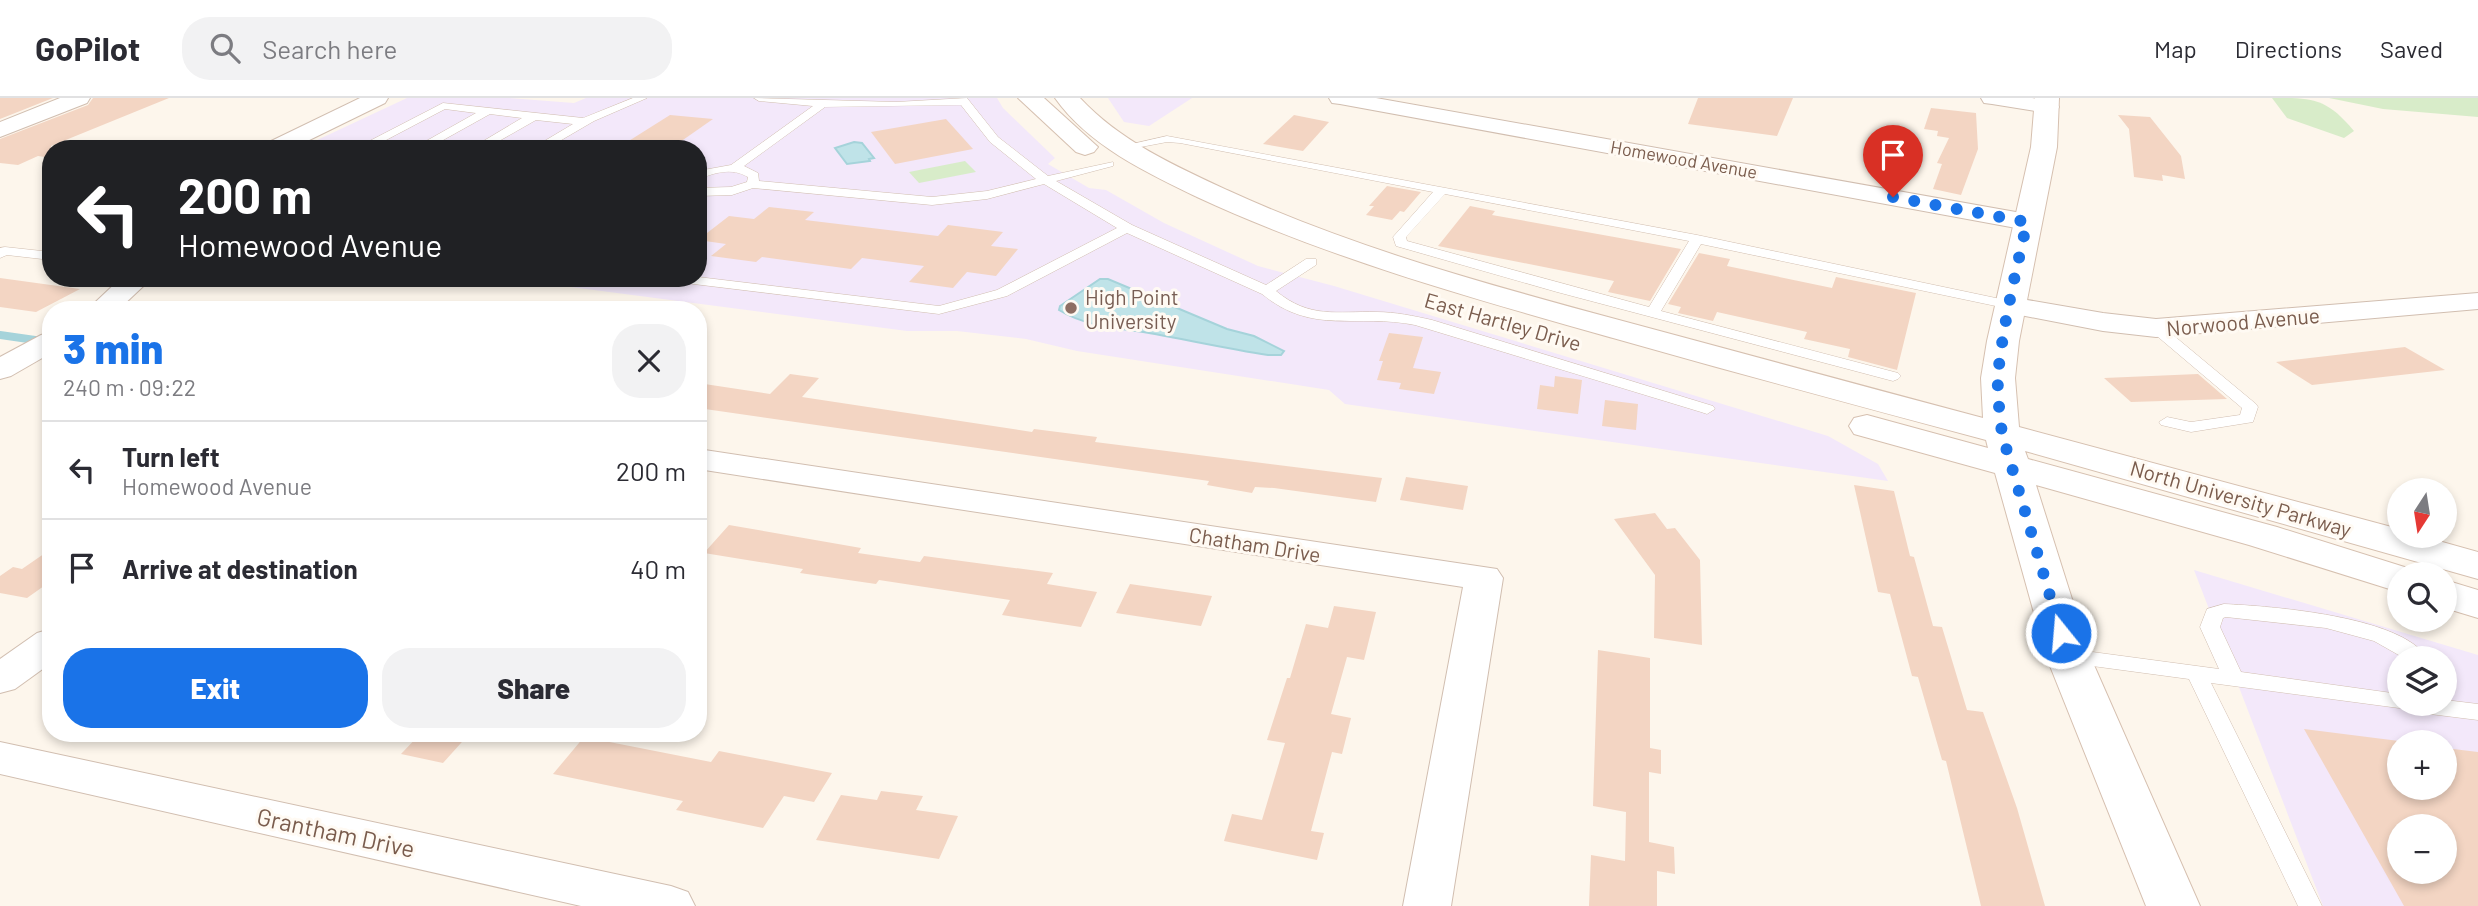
<!DOCTYPE html>
<meta charset="utf-8">
<style>
body{margin:0;font-family:Barlow,sans-serif;background:#f2f2f3;color:#2b2b33;height:100vh;display:flex;flex-direction:column;font-size:26px;white-space:nowrap}
*{box-sizing:border-box;margin:0}
p{font-size:23px;color:#7c7c81}
.icon{flex:none;width:38px;height:38px;fill:none;stroke:currentColor;stroke-width:2;stroke-linecap:round;stroke-linejoin:round}
.map{position:relative;flex:1;overflow:hidden}
.side{position:absolute;left:42px;top:203px;width:665px;height:441px;display:flex;flex-direction:column;background:#fff;border-radius:28px;box-shadow:0 4px 10px #0003}
.side>*{flex:none}
.top-card{position:absolute;left:42px;top:42px;width:665px;height:147px;border-radius:28px;box-shadow:0 4px 10px #0003;background:#202124;color:#fff;overflow:hidden}
.needle{width:46px;rotate:192deg}
.buttons{position:absolute;left:2387px;top:380px;display:grid;gap:14px}
.buttons a{display:grid;place-items:center;width:70px;height:70px;border-radius:50%;background:#fff;box-shadow:0 4px 10px #0003;font-size:35px}
.pin{position:absolute;display:grid;place-items:center;width:60px;height:60px;color:#fff;margin:-72px -30px;border-radius:50% 50% 50% 0;rotate:-45deg;box-shadow:0 0 7px #0007}
.pin .icon{rotate:45deg}
.me{position:absolute;width:77px;margin:-38px;rotate:343deg;stroke-linejoin:round;filter:drop-shadow(0 0 5px #0008)}
.turn{display:flex;align-items:center;gap:24px;height:147px;padding:0 21px;font-size:32px}
.turn .icon{width:91px;height:91px;stroke-width:2.5}
.turn b{display:block;font-size:49px;line-height:60px}
.round{display:grid;place-items:center;flex:none;width:74px;height:74px;border-radius:28px;background:#f2f2f3}
.overview{display:flex;align-items:center;justify-content:space-between;height:119px;padding:0 21px}
h1{font-size:42px;font-weight:800;line-height:52px;color:#1a73e8}
.primary-button{display:flex;gap:14px;margin-top:auto;padding:14px 21px}
.primary-button a{flex:1;height:80px;border-radius:28px;background:#1a73e8;color:#fff;font-size:28px;font-weight:800;line-height:80px;text-align:center}
.primary-button a+a{background:#f2f2f3;color:#2b2b33}
ul{padding:0;list-style:none}
li{display:flex;align-items:center;gap:21px;height:98px;padding:0 21px;border-top:2px solid #e1e1e2}
li div{flex:1}
li b{display:block;font-size:26px}
li em{font-style:normal}
header{display:flex;align-items:center;gap:42px;box-sizing:border-box;height:98px;padding:0 35px;background:#fff;border-bottom:2px solid #e1e1e2}
header strong{font-size:33px}
nav{display:flex;gap:38px;margin-inline-start:auto;font-size:24px}
.search{width:490px;height:63px;background:#f2f2f3;display:flex;align-items:center;gap:18px;box-sizing:border-box;padding:0 24px;border-radius:28px;color:#7c7c81;font-size:26px}
.map>svg:first-child{display:block}
.education{fill:#f3e8fa;fill-rule:evenodd}
.green{fill:#d8ecc9}
.water{fill:#bfe3e8;stroke:#a5d3da;stroke-width:2}
.lines{fill:none;stroke-linecap:round;stroke-linejoin:round}
.stream{stroke:#a5d3da;stroke-width:8}
.building{fill:#f3d5c3;fill-rule:evenodd}
.service-casing{stroke:#d1beb0;stroke-width:1}
.minor-casing{stroke:#d1beb0;stroke-width:2}
.secondary-casing{stroke:#d6c0b0;stroke-width:2}
.service{fill:#fff;fill-rule:evenodd}
.minor{fill:#fff;fill-rule:evenodd}
.secondary{fill:#fff;fill-rule:evenodd}
.route{stroke:#1a73e8;stroke-width:12;stroke-dasharray:0 21.6}
.education-dot{fill:#8d6e63;stroke:#fffaf3;stroke-width:2.5}
.labels{text-anchor:middle;dominant-baseline:central;stroke-width:6;stroke-linejoin:round;paint-order:stroke}
.far-street-label{font-size:18px;fill:#7a5c4d;stroke:#fffaf3}
.education-label{font-size:21px;fill:#785e54;stroke:#fffaf3;text-anchor:start}
.street-label{font-size:21px;fill:#7a5c4d;stroke:#fffaf3}
.near-street-label{font-size:24px;fill:#7a5c4d;stroke:#fffaf3}
</style>
<header>
<strong>GoPilot</strong>
<div class="search"><svg class="icon" aria-label="search" viewBox="0 0 24 24"><circle cx="10" cy="10" r="6"/><path d="M15 15l6 6"/></svg>Search here</div>
<nav><a>Map</a><a>Directions</a><a>Saved</a></nav>
</header>
<div class="map">
<svg width="2478" height="808" viewBox="0 0 2478 808">
<rect width="100%" height="100%" fill="#fdf6ec"/>
<g class="education">
<polygon points="407,0 509,0 574,5 586,0 997,0 1003,10 1055,60 1048,66 1089,90 1106,92 1164,125 1258,168 1334,188 1828,338 1878,366 1888,383 1345,306 1329,292 1077,253 1026,241 957,233 907,233 502,180 698,180 698,51 298,51"/>
<polygon points="1108,0 1192,0 1149,28 1124,24"/>
<path d="M2194,472L2478,557V808H2323ZM2399,560H2445V606H2399ZM2399,644H2445V690H2399ZM2399,728H2445V774H2399Z"/>
</g>
<g class="green">
<path d="M2272,0C2314,0 2326,0 2354,33L2344,40L2287,20Z"/>
<polygon points="2329,0 2478,0 2478,19 2383,11"/>
<polygon points="965,63 976,74 919,85 909,74"/>
</g>
<g class="water">
<polygon points="854,44 862,45 874,60 869,61 870,63 847,66 835,50"/>
<path d="M1100,181H1108L1227,231L1254,238L1284,253L1281,257H1268C1230,251 1193,243 1155,236C1123,230 1088,230 1059,212L1060,208Z"/>
</g>
<g class="lines">
<polyline class="stream" points="0,237 42,243"/>
</g>
<g class="building">
<polygon points="0,0 53,0 0,21"/>
<polygon points="93,0 169,0 51,48 51,60 38,58 18,67 0,65 0,41 88,7"/>
<polygon points="1698,0 1793,0 1777,38 1688,26"/>
<polygon points="1931,10 1976,15 1978,51 1961,97 1933,91 1942,66 1937,65 1949,40 1937,38 1938,33 1924,31"/>
<polygon points="670,17 713,21 670,51 616,51"/>
<polygon points="1294,17 1329,24 1303,53 1263,46"/>
<polygon points="2118,17 2150,19 2181,58 2185,81 2162,77 2163,83 2134,79 2129,31"/>
<polygon points="946,21 973,51 895,66 871,34"/>
<polygon points="1387,88 1421,94 1404,114 1400,113 1392,122 1366,117 1374,108 1369,108"/>
<polygon points="1470,108 1495,113 1492,117 1681,151 1650,203 1608,194 1614,183 1438,148"/>
<polygon points="769,109 814,114 805,122 938,138 948,127 1003,134 991,148 1018,151 996,178 967,174 953,190 909,184 924,168 862,160 851,171 762,159 756,164 711,158 726,146 698,142 729,118 754,121"/>
<polygon points="1699,155 1730,161 1727,168 1832,190 1836,179 1916,195 1897,272 1848,259 1850,251 1804,241 1807,234 1717,214 1713,223 1678,215 1681,209 1668,206"/>
<polygon points="0,180 80,191 36,214 0,209"/>
<polygon points="1389,235 1423,239 1413,270 1441,274 1434,296 1399,291 1401,285 1377,282 1383,263 1379,263"/>
<polygon points="2405,249 2445,272 2312,287 2276,264"/>
<polygon points="790,276 819,280 802,299 1032,334 1034,331 1097,339 1095,344 1382,380 1376,404 1274,390 1255,389 1252,395 1207,387 1209,383 698,310 698,285 770,296"/>
<polygon points="2198,276 2227,301 2131,304 2104,280"/>
<polygon points="1555,278 1582,282 1578,316 1537,311 1540,287 1554,289"/>
<polygon points="1605,302 1638,306 1636,332 1602,328"/>
<polygon points="1406,379 1468,388 1463,412 1400,402"/>
<polygon points="1854,387 1894,393 1910,458 1914,459 1933,528 1942,529 1967,612 1983,614 2017,710 2045,808 1981,808 1946,663 1942,662 1918,579 1912,578 1890,496 1878,494"/>
<polygon points="1655,415 1667,431 1675,430 1700,462 1702,547 1654,540 1655,477 1614,421"/>
<polygon points="729,427 861,450 858,455 920,464 924,458 1053,475 1047,486 1097,494 1081,529 1002,517 1010,502 879,482 876,486 800,475 803,471 704,455"/>
<polygon points="51,451 51,483 27,500 0,495 0,478 13,469 22,471"/>
<polygon points="1130,486 1212,498 1201,528 1116,515"/>
<polygon points="1334,508 1376,514 1364,562 1347,559 1331,616 1351,620 1342,656 1332,654 1311,733 1324,735 1317,762 1224,743 1232,716 1262,722 1285,645 1267,642 1287,580 1290,580 1306,526 1328,530"/>
<polygon points="1598,552 1650,560 1650,650 1661,652 1661,676 1649,674 1649,744 1674,749 1675,776 1657,773 1657,808 1589,808 1591,757 1625,763 1626,714 1593,708"/>
<path d="M2304,631L2399,643V690H2445V650L2478,654V808H2404ZM2399,728H2445V774H2399Z"/>
<polygon points="421,635 470,635 443,665 401,656"/>
<polygon points="584,639 711,664 719,653 832,675 814,704 784,698 763,730 676,712 683,703 553,676"/>
<polygon points="881,693 923,698 916,712 958,718 939,761 816,742 841,697 877,702"/>
</g>
<g class="lines">
<g class="service-casing">
<g id="service">
<polygon points="633,0 647,0 594,23 546,51 531,51 573,26 536,22 485,51 470,51 522,20 490,16 427,51 412,51 476,15 445,11 369,51 354,51 443,5 583,20"/>
<path d="M754,0L896,4L967,0L998,39L1048,78L1113,64V68L1056,83L1132,127L1266,187L1306,161H1316V167L1276,193C1310,221 1336,213 1377,214C1395,214 1414,218 1432,222L1713,308L1715,311L1707,316L1701,314L1415,227C1356,215 1313,238 1262,196L1127,135L1007,198L939,216L669,183L667,180L698,179L939,208L997,192L1117,130L1044,86L987,101L932,107L753,90L732,97L698,98V90L731,89L747,84L748,79C731,69 715,75 698,81V73L731,67L813,8L759,3ZM961,7L990,44L1036,81L987,93L932,99L759,83L758,75L744,68L825,9Z"/>
<path d="M1167,38L1697,137L2010,203L2017,207L2010,211L1701,146L1661,213L1898,275L1901,278L1898,281L1893,283L1557,194L1396,148L1393,139L1433,94L1180,45L1167,44L1125,52L1119,49ZM1445,96L1689,143L1649,209L1407,143L1406,139Z"/>
<polygon points="5,149 51,154 51,162 7,157 0,160 0,150"/>
<polygon points="2156,226 2161,227 2256,306 2258,309 2253,324 2191,334 2161,327 2159,324 2167,319 2191,324 2240,317 2242,310 2151,233 2149,230 2151,227"/>
<path d="M2224,506C2270,508 2402,518 2427,560H2404L2374,543L2326,530L2226,519L2223,520L2220,529L2241,574L2399,596V606H2445V602L2478,606V622L2414,614L2405,609L2399,610L2211,585L2322,808H2298L2189,581L2070,565L2063,563L2060,558L2063,553L2070,551L2219,571L2200,529L2207,511Z"/>
</g>
</g>
<g class="minor-casing">
<g id="minor">
<polygon points="60,0 90,0 87,5 0,39 0,24"/>
<polygon points="360,0 388,0 385,5 291,51 262,51 265,46"/>
<polygon points="1329,0 1376,0 2027,116 2036,119 2040,124 2036,129 2027,132 1340,6 1332,5"/>
<polygon points="1981,0 2032,0 2056,4 2059,9 2056,14 2048,15 1992,6 1984,5"/>
<polygon points="121,180 152,180 118,212 87,212"/>
<polygon points="2478,195 2478,211 2156,239 2103,233 2010,215 2000,213 1996,207 2000,201 2010,199 2103,215 2156,221"/>
<polygon points="51,234 51,255 11,278 0,281 0,259 41,237"/>
<polygon points="698,351 1497,471 1503,480 1451,808 1403,808 1463,489 698,371"/>
<polygon points="51,531 51,565 15,591 0,595 0,561 37,535"/>
<polygon points="0,644 671,788 688,794 695,808 581,808 0,676"/>
</g>
</g>
<g class="secondary-casing">
<g id="secondary">
<polygon points="1018,0 1044,0 1098,49 1094,54 1085,57 1076,54"/>
<path d="M1055,0H1080C1120,43 1175,68 1227,92C1353,150 1486,186 1619,222C1741,255 1862,288 1983,320L1981,280L1987,243L2031,49L2035,0H2059L2057,49L2019,243L2015,280L2019,329L2399,431V438H2421L2478,454V481L2025,353L2028,361L2277,429L2414,472L2416,476H2399V494L2249,447L2036,387L2090,558L2200,808H2146L2046,558L1995,375L1854,336L1849,328L1854,320L1867,317L1988,350L1986,342C1861,309 1737,275 1613,240C1471,200 1331,161 1197,99C1147,75 1088,47 1055,0Z"/>
<polygon points="2445,482 2478,492 2478,520 2445,510"/>
</g>
</g>
<use href="#service" class="service"/>
<use href="#minor" class="minor"/>
<use href="#secondary" class="secondary"/>
</g>
<g class="lines">
<path class="route" d="M1893,99L2027,124C2016,174 2003,226 1998,277C1997,297 2000,317 2002,336L2061,535"/>
</g>
<circle class="education-dot" cx="1071" cy="210" r="7"/>
<g class="labels">
<g class="far-street-label">
<text transform="translate(1684 61) rotate(10)">Homewood Avenue</text>
</g>
<g class="education-label">
<text x="1085" y="198">High Point<tspan x="1085" dy="24">University</tspan></text>
</g>
<g class="street-label">
<text transform="translate(1503 223) rotate(16)">East Hartley Drive</text>
<text transform="translate(2243 223) rotate(-5)">Norwood Avenue</text>
<text transform="translate(2241 400) rotate(16)">North University Parkway</text>
<text transform="translate(1255 446) rotate(9)">Chatham Drive</text>
</g>
<g class="near-street-label">
<text transform="translate(336 734) rotate(12)">Grantham Drive</text>
</g>
</g>
</svg>
<div class="buttons">
<a><svg class="needle" viewBox="-14 -14 28 28"><path d="M0-13l5 13h-10z" fill="#e53935"/><path d="M0 13l5-13h-10z" fill="#7c7c81"/></svg></a>
<a><svg class="icon" aria-label="search" viewBox="0 0 24 24"><circle cx="10" cy="10" r="6"/><path d="M15 15l6 6"/></svg></a>
<a><svg class="icon" aria-label="layers" viewBox="0 0 24 24"><path d="M12 4l9 5-9 5-9-5zM3 14l9 5 9-5"/></svg></a>
<a>+</a>
<a>−</a>
</div>
<div class="pin" style="left:1893px;top:99px;background:#d93025"><svg class="icon" aria-label="arrive" viewBox="0 0 24 24"><path d="M6 21V4h12l-3 4 3 4H6"/></svg></div>
<svg class="me" style="left:2061px;top:535px" viewBox="-20 -20 40 40"><circle r="17" fill="#1a73e8" stroke="#fff" stroke-width="3"/><path d="M0-11L8 9 0 5-8 9z" fill="#fff"/></svg>
<div class="top-card">
<div class="turn"><svg class="icon" aria-label="left" viewBox="0 0 24 24"><path d="M17 20v-9H6M10 6l-5 5 5 5"/></svg><div><b>200 m</b>Homewood Avenue</div></div>
</div>
<section class="side">
<div class="overview"><div><h1>3 min</h1><p>240 m · 09:22</p></div><a class="round"><svg class="icon" aria-label="close" viewBox="0 0 24 24"><path d="M6 6l12 12M18 6L6 18"/></svg></a></div>
<ul>
<li><svg class="icon" aria-label="left" viewBox="0 0 24 24"><path d="M17 20v-9H6M10 6l-5 5 5 5"/></svg><div><b>Turn left</b><p>Homewood Avenue</p></div><em>200 m</em></li>
<li><svg class="icon" aria-label="arrive" viewBox="0 0 24 24"><path d="M6 21V4h12l-3 4 3 4H6"/></svg><div><b>Arrive at destination</b></div><em>40 m</em></li>
</ul>
<div class="primary-button"><a>Exit</a><a>Share</a></div>
</section>
</div>
